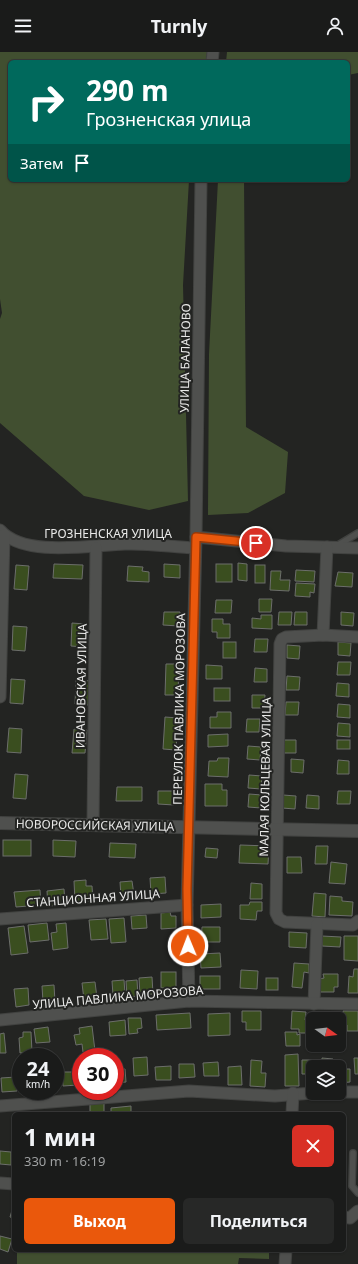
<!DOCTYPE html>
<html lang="ru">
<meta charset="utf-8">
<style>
body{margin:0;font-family:"Noto Sans",sans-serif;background:#272827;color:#f1f3f6;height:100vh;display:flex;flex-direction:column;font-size:15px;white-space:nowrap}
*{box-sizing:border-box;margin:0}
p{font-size:13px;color:#9fa1a2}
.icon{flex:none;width:22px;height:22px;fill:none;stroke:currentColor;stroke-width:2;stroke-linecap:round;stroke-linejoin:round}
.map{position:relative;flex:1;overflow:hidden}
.details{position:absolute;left:12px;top:1060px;width:334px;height:140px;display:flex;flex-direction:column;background:#1a1b1a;border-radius:6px;box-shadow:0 1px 3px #0004,0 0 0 1px #383939}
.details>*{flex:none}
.guide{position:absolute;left:8px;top:8px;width:342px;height:122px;border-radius:6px;box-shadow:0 1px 3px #0004,0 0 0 1px #383939;background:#00695c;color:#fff;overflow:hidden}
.needle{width:26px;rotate:105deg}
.fabs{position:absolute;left:306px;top:960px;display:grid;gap:8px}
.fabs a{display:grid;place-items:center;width:40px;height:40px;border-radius:6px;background:#1a1b1a;box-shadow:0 1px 3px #0004,0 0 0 1px #383939;font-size:20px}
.speed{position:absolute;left:12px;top:996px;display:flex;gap:8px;font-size:20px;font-weight:700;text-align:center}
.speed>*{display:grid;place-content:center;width:52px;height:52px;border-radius:50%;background:#1a1b1a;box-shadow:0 1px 3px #0004,0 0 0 1px #383939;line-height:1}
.speed small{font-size:10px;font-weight:400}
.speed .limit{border:6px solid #d22;background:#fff;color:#111}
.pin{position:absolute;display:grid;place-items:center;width:34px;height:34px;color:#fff;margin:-17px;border:2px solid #fff;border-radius:50%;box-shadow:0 1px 4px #0007}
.me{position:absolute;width:44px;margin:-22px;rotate:359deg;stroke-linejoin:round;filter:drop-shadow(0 0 3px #0008)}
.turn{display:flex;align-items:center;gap:14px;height:84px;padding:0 12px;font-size:18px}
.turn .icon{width:52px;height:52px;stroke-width:2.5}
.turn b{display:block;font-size:28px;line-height:34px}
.then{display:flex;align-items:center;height:38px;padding:0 12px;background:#0003;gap:8px;font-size:15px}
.round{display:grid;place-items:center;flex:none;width:42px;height:42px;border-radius:6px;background:#272827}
.overview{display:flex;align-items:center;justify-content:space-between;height:68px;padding:0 12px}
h1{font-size:24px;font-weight:700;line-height:30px}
.primary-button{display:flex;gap:8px;margin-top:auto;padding:8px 12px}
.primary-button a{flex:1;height:46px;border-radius:6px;background:#ea580c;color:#fff;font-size:16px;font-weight:700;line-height:46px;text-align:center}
.primary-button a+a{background:#272827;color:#f1f3f6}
header{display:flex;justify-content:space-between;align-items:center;height:52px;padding:0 12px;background:#1a1b1a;font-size:18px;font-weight:700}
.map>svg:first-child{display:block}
.green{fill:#414f30}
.building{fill:#3a4e1f;stroke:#6c6e6b}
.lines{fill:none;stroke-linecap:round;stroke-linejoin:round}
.lane-casing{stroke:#414240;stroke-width:8}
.street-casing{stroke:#414240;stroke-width:13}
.secondary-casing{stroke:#414240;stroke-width:14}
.lane{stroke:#4f504e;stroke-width:5.5}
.street{stroke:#4f504e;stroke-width:11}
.secondary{stroke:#4f504e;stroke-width:12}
.route-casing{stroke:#983908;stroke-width:10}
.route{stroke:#ea580c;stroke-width:7}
.labels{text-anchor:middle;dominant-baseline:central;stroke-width:4;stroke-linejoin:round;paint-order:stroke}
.street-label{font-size:12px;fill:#e9e9e8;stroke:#232422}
</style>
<header><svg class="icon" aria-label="menu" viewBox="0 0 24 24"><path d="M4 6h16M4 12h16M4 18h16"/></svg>Turnly<svg class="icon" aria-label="person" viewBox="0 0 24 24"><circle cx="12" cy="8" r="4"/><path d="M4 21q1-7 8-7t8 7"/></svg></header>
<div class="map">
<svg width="358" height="1212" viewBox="0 0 358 1212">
<rect width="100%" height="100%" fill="#232422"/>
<g class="green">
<polygon points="0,0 207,0 206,10 10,10 10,128 189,128 183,233 188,449 149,458 84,444 0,371 0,267 2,261 0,247"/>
<polygon points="227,0 358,0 358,21 348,23 348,10 226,10"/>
<polygon points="218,128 244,128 246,375 288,400 285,441 248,461 208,463 209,302"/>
<polygon points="17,1198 269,1198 269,1207 239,1206 238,1212 17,1212"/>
</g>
<g class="building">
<polygon points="238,511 247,512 247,529 238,528"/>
<polygon points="54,512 83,513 82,527 53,526"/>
<polygon points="164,512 180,513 180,526 164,525"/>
<rect x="216" y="512" width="16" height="18"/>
<polygon points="16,513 29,514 27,538 14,537"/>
<rect x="255" y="513" width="10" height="18"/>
<polygon points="128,514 143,515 142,519 149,520 149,530 127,529"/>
<polygon points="296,518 315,519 314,530 295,529"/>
<polygon points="271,519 281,519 280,528 290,528 289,539 270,538"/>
<polygon points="338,520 353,521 352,535 335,534"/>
<polygon points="296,531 315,532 314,541 310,540 310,545 295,544"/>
<polygon points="259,547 272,547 271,560 259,560"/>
<polygon points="216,548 232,548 231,561 215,561"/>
<polygon points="164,560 180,560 179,574 163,573"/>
<polygon points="279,560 292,560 291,573 278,573"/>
<polygon points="295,560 307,560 307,573 294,573"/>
<polygon points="341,560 354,561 353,574 341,573"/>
<polygon points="261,563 272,563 272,577 252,576 252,566 261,567"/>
<polygon points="212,567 223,567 223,572 230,572 230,586 217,586 217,580 212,580"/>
<polygon points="72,571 85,572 84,595 71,594"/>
<polygon points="13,574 27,575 25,599 12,598"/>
<polygon points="255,587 268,587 267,600 254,600"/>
<rect x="223" y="590" width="13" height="16"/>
<polygon points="338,590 351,591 350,604 338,603"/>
<polygon points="287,593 300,594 299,607 287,606"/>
<polygon points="338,610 351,610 350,623 337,623"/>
<polygon points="166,612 179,612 178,643 165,643"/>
<polygon points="206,613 222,614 222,627 206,627"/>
<polygon points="255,616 267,617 267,630 254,630"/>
<polygon points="287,624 300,625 299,638 286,638"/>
<polygon points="11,627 25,628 23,652 10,651"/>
<polygon points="76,628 90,629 88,653 75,652"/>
<polygon points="337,631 349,632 349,645 336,644"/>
<rect x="214" y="636" width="16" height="13"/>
<polygon points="252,643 265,643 264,656 252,656"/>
<polygon points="286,650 299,650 298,663 285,663"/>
<polygon points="338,652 350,653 350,666 337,665"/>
<polygon points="217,660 231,660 231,676 210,676 210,665 217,665"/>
<polygon points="165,665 178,666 176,698 163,697"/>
<polygon points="247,667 260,667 259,680 246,680"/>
<polygon points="338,671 350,672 350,685 337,684"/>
<polygon points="9,676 22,677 21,701 7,700"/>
<polygon points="74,677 87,678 85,701 72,701"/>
<polygon points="228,682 228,694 208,695 208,683"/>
<polygon points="284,688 296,688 296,701 283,701"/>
<rect x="337" y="688" width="13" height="9"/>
<polygon points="248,694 261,695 260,708 247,707"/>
<polygon points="218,706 229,706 228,725 208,724 209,709 217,709"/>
<polygon points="291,707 304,708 303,721 291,720"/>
<polygon points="338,708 349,709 349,722 337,722"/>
<polygon points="15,722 28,723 26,747 13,746"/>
<polygon points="249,723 262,724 261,737 248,736"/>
<polygon points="205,732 222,732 222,738 227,738 227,754 205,754"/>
<polygon points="117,735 142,735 142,749 116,749"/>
<polygon points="158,739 174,739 174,753 158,752"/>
<polygon points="338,739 351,739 350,752 337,752"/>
<polygon points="249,742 262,743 261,756 248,755"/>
<polygon points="283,743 296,744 295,757 282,756"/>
<polygon points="307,743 319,744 319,757 306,756"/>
<rect x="3" y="788" width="28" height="16"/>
<polygon points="53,788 76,789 75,805 53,804"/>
<polygon points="110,791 136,792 135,806 109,805"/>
<polygon points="240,793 269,794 268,812 239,811"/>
<polygon points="316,794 328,794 327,812 315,812"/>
<polygon points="206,796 218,797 217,806 205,805"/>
<polygon points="287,805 301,805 302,821 287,821"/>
<polygon points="331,810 347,812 345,832 329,831"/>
<polygon points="165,825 166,841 151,842 150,826"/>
<polygon points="86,828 86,834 92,834 93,849 75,850 74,829"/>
<polygon points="132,829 134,843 121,845 120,830"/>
<polygon points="251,831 262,832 262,847 250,847"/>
<polygon points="64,837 65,853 48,854 47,839"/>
<polygon points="40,838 41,853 16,855 14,840"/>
<polygon points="314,841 326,842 325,865 312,864"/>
<polygon points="330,844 342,845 342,849 353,850 352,864 329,863"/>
<polygon points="250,850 262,850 262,859 257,859 256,868 240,867 240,853 249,853"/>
<polygon points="221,852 221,865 201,866 201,853"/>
<polygon points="170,860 171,864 176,864 176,876 161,877 161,861"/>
<polygon points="146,863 147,876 132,877 131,864"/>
<polygon points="124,866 126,890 111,891 109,867"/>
<polygon points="106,867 108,887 91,888 89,868"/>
<polygon points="47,871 49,888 30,890 28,873"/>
<polygon points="66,871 68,896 53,898 51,881 57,880 56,872"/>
<polygon points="24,874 28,901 11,903 8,876"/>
<polygon points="202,875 220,875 220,890 201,890"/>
<polygon points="289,880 307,881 306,896 289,895"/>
<polygon points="322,884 341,885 340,895 322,894"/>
<polygon points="344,884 358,884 358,909 344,908"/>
<polygon points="220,901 221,915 201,916 200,902"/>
<polygon points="294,911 309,912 309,921 304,920 302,936 292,935"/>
<polygon points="354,917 358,917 358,941 348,941 349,924 353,925"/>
<polygon points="241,918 258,919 257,937 240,936"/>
<rect x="161" y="920" width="15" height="16"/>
<polygon points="323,922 338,922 338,935 334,935 334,940 319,940 319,927 324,926"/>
<rect x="200" y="924" width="20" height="13"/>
<polygon points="152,925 153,942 140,943 139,926"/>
<rect x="266" y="926" width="12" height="12"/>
<polygon points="124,928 125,942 113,943 112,929"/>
<polygon points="137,928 138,944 127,945 126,929"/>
<polygon points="95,930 97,946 84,948 82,931"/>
<polygon points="54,933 55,950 43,950 42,934"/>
<polygon points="28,936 29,953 16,955 14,937"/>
<polygon points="242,959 261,959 261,978 246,978 246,970 242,970"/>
<polygon points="292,959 306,960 305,968 310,968 309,981 299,981 299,977 291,977"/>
<polygon points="343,959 358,959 358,979 347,979 347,973 343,973"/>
<polygon points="190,961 191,976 157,978 156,963"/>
<polygon points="230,961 230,983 208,984 208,962"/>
<polygon points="327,962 338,962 338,967 325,967 327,967"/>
<polygon points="312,963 324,963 324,967 313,967 313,983"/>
<polygon points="128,966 141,966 142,976 137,977 138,981 129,982"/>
<polygon points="125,968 126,983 110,984 109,970"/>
<polygon points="92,974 95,999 83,1000 82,992 76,993 74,983 80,982 79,976"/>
<polygon points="48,975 50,990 36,991 34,977"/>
<polygon points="23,980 31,980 32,1000 20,1001 19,986 23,985"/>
<polygon points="285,980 297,980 297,983 300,982 300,994 286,994"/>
<polygon points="4,981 6,1001 0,1001 0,982"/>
<polygon points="298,1002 299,1034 285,1034 285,1003"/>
<polygon points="147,1005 148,1023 134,1024 133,1006"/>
<polygon points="322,1006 333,1007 333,1015 322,1015"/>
<polygon points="354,1006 358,1006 358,1022 355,1022"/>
<polygon points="251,1008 262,1009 261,1021 266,1021 265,1035 250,1034"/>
<polygon points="302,1008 314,1008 313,1022 302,1022"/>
<polygon points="218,1010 219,1024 204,1024 203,1011"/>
<polygon points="179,1012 194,1012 195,1025 179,1026"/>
<polygon points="171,1014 171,1028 156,1028 155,1015"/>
<polygon points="241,1014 242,1033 228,1033 228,1015"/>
<polygon points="115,1017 125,1017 126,1030 115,1031"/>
<polygon points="339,1017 350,1017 350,1030 339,1031"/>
<polygon points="62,1020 78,1020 78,1033 63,1034"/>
<polygon points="16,1025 17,1039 2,1040 1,1026"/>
<polygon points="104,1051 104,1062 79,1062 90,1060 90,1052"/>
<polygon points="131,1054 131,1062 111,1062 111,1056"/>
<polygon points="0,1099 11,1100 11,1113 0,1112"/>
<polygon points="13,1155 14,1155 14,1166 10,1165"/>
<polygon points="0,1184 12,1187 8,1200 0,1197"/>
<polygon points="301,1198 331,1198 331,1200 301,1199"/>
</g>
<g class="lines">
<g class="lane-casing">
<g id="lane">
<polyline points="338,493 358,481"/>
<polyline points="353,1101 352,1134 358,1141"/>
</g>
</g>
<g class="street-casing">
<g id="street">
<polyline points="212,10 213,0"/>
<path d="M0,478C24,506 92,493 125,492C148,491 172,495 195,496"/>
<polyline points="196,485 286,494 358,496"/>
<polyline points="323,583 327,495"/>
<polyline points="358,585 323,583 286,585 282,587 280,592 276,861 279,867 285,870 353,873 358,869"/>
<polyline points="0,645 4,483"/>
<polyline points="93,773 96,496"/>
<polyline points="0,867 187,853"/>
<polyline points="189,949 187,853 196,485 201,128"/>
<polyline points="314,952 317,872"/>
<polyline points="0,968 189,949 358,952"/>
<polyline points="339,1040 358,1040"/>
<polyline points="0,1054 189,1039 275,1044 313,1041"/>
<polyline points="292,1062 293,1041"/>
<polyline points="0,1131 14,1132"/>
<polyline points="344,1165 350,1166 358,1159"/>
<polyline points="285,1212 286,1198"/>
</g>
</g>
<g class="secondary-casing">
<polyline id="secondary" points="0,771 358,779"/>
</g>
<use href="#lane" class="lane"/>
<use href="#street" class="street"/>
<use href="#secondary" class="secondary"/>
</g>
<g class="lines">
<g class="route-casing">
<polyline id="route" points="188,894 187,837 196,485 256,491"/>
</g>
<use href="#route" class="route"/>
</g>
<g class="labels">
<g class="street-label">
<text transform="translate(185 306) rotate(-89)">УЛИЦА БАЛАНОВО</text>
<text x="108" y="481">ГРОЗНЕНСКАЯ УЛИЦА</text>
<text transform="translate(81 634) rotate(-89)">ИВАНОВСКАЯ УЛИЦА</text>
<text transform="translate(179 657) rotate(-89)">ПЕРЕУЛОК ПАВЛИКА МОРОЗОВА</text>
<text transform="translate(265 725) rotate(-89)">МАЛАЯ КОЛЬЦЕВАЯ УЛИЦА</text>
<text transform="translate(95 773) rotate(1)">НОВОРОССИЙСКАЯ УЛИЦА</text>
<text transform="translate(93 846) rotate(-4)">СТАНЦИОННАЯ УЛИЦА</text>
<text transform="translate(118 945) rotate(-5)">УЛИЦА ПАВЛИКА МОРОЗОВА</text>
</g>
</g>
</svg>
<div class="fabs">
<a><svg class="needle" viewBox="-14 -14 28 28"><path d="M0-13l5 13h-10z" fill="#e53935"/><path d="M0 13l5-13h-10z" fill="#9fa1a2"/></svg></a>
<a><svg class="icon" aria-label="layers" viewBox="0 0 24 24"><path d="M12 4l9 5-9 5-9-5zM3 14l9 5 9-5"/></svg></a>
</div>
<div class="speed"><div>24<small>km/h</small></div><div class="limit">30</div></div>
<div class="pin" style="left:256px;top:491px;background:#d93025"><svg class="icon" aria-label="arrive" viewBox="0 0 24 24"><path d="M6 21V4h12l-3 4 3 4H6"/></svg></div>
<svg class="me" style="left:188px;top:894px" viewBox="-20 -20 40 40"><circle r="17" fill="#ea580c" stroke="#fff" stroke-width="3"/><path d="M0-11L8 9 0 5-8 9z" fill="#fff"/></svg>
<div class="guide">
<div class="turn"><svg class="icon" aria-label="right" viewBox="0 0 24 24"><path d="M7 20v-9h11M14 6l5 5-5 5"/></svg><div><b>290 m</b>Грозненская улица</div></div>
<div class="then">Затем<svg class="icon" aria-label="arrive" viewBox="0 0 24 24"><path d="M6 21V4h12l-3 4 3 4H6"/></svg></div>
</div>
<section class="details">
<div class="overview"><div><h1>1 мин</h1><p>330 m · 16:19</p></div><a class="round" style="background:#d93025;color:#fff"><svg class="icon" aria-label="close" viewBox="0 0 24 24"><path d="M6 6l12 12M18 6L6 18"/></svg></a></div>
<div class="primary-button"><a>Выход</a><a>Поделиться</a></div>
</section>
</div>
